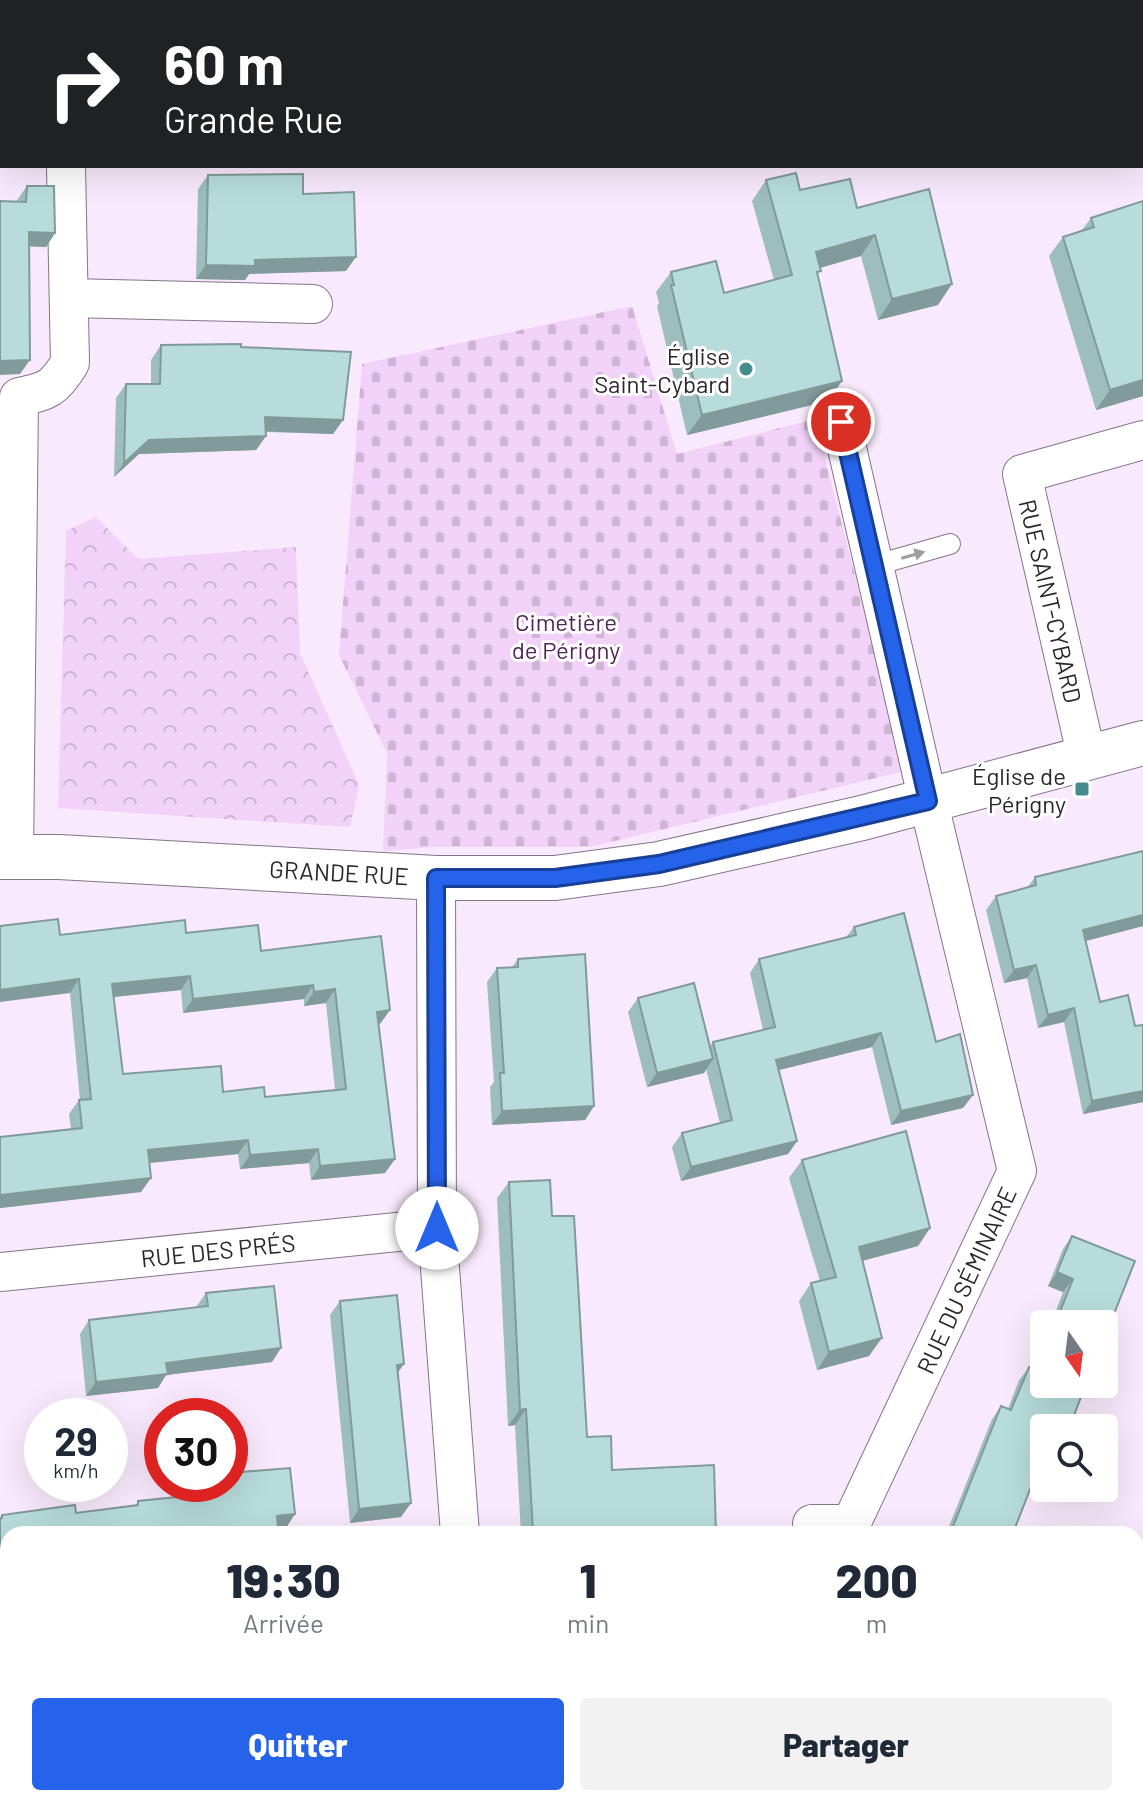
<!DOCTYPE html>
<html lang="fr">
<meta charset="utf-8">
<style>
body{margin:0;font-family:Barlow,sans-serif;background:#f2f2f3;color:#1f2937;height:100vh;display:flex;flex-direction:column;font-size:30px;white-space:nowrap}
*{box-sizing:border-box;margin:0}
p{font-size:26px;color:#747a83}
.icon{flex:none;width:44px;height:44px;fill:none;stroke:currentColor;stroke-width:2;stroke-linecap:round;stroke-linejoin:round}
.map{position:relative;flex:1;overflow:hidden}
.sheet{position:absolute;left:0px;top:1526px;width:1144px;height:280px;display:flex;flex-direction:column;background:#fff;border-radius:24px 24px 0 0;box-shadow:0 8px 32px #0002}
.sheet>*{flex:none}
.top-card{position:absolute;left:0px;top:0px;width:1144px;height:168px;box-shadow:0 8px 32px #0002;background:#202124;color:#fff;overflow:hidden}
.needle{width:52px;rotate:166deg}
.fabs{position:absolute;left:1030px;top:1310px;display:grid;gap:16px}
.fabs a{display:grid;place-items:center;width:88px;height:88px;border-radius:8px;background:#fff;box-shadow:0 8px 32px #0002;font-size:40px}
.speed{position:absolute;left:24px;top:1398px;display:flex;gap:16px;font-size:40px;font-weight:700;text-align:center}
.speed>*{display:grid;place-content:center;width:104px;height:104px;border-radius:50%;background:#fff;box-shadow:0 8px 32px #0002;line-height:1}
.speed small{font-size:20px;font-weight:400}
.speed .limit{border:12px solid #d22;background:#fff;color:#111}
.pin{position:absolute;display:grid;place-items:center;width:68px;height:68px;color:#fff;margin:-34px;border:4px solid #fff;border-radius:50%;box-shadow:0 2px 8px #0007}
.me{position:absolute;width:88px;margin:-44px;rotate:0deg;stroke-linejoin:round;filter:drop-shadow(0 0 6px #0008)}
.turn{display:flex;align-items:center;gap:28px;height:168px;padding:0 32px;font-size:36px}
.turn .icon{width:104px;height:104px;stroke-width:2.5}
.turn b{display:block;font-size:56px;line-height:68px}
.eta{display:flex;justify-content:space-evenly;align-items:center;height:136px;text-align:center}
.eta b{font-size:48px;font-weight:800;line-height:56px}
.cta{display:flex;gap:16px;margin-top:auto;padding:16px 32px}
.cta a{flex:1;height:92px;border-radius:8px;background:#2563eb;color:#fff;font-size:32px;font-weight:800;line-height:92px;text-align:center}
.cta a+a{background:#f2f2f3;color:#1f2937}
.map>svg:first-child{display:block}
.forest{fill:url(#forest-crowns)}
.cemetery{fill:url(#cemetery-stones)}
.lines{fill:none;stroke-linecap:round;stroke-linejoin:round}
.lane-casing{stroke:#867489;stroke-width:22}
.street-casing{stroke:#867489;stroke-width:40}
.secondary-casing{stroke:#867489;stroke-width:46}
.lane{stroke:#fff;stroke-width:20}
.street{stroke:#fff;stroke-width:38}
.secondary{stroke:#fff;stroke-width:44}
.wall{fill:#9ebdbd;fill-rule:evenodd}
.shaded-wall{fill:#819a9a}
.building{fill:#b8dcdc;stroke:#819a9a;stroke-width:2;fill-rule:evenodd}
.oneway{fill:#a09da0}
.route-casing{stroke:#184099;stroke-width:20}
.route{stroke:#2563eb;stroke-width:14}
.poi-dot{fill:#448c8e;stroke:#fff;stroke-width:3}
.labels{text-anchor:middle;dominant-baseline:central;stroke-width:6;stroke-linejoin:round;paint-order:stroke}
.poi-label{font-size:24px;fill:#2c252d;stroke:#fff;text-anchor:end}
.street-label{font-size:24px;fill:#2c252d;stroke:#fff}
.park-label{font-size:24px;fill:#4f2657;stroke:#fff}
</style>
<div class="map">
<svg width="1143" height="1806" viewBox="0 0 1143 1806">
<defs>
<pattern id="forest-crowns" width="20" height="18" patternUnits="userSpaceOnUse" patternTransform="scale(2)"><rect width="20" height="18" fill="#f3d2f9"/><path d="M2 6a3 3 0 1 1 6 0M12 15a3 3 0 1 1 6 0" fill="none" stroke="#d0b4d6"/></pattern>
<pattern id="cemetery-stones" width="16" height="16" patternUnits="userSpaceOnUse" patternTransform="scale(2)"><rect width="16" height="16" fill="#f3d2f9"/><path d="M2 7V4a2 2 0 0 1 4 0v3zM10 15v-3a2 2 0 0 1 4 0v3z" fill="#d0b4d6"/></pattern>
</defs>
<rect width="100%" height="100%" fill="#f9e9fc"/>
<g class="forest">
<rect x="243" y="0" width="671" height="2"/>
<polygon points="96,517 138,559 296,547 300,653 359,785 350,827 58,808 66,531"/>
</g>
<polygon class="cemetery" points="632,306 677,454 815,419 905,771 590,847 435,847 383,851 387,753 339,655 362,364"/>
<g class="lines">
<g class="lane-casing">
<polyline id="lane" points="876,565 950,544"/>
</g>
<g class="street-casing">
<g id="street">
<polyline points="64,0 64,2"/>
<polyline points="1093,0 1093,2"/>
<polyline points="0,134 2,134"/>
<polyline points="1142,143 1143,146"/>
<polyline points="69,298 313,304"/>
<polyline points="1087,758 1022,474 1143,440"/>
<path d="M14,857L19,397C48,391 54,389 70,363L66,166"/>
<polyline points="436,878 437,1228 460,1534"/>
<polyline points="0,1272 437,1228"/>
<polyline points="812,1524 851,1524 1017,1171 922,775 841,422"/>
<polyline points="0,1678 8,1675"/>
<polyline points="487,1798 487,1806"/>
</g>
</g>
<g class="secondary-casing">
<polyline id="secondary" points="0,857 59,857 436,878 555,878 659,864 862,818 1143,743"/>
</g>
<use href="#lane" class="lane"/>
<use href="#street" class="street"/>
<use href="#secondary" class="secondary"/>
</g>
<g class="wall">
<polygon points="959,0 1071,0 1071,2 960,2"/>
<polygon points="1129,0 1143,0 1143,38 1142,2 1130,2"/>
<polygon points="208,175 303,194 346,271 249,274 245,280 196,279 198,189"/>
<polygon points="766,180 857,208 938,305 878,320 861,256 820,268 817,276 828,401 687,435 657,306 659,303 656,292 671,272 724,293 774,280 752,201"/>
<polygon points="27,186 55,233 46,247 29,246 20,374 17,200"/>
<polygon points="1091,218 1143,396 1096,410 1049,256 1063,237 1082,230"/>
<polygon points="161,345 241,347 343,420 333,434 266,432 266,436 256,450 139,454 114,477 116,398 126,384 151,384 151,360"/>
<polygon points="1143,851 1143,926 1086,941 1100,1002 1143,1102 1083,1114 1064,1022 1038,1028 1027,978 1004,983 986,910 996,896 1027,888 1035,877"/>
<polygon points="854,927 936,1042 963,1108 891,1125 872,1047 779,1070 797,1141 788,1154 681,1181 672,1147 682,1133 720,1123 706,1069 704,1073 647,1087 628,1012 638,998 710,1046 713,1042 763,1030 750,973 759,959 846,937"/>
<path d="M186,933L261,951L390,1010L379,1024L395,1159L385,1173L311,1180L309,1163L240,1169L238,1154L149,1163L141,1192L0,1208V1137L71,1129L69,1114L79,1100H80L70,993L60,935ZM181,990L183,1013L304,999V1006L326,1003L335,1090L265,1097L223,1092L123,1074L114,997Z"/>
<polygon points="518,959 594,1106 585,1120 492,1125 490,1087 494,1082 487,982 497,968 512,967"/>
<polygon points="802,1160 930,1228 918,1246 862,1261 869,1356 817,1370 799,1301 811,1283 820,1281 789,1178"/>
<polygon points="509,1182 552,1216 587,1437 612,1470 716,1534 521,1534 515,1425 508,1426 497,1198"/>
<polygon points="1072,1236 1104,1324 1051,1324 1063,1292 1048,1286 1063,1249"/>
<polygon points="206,1293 272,1362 166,1375 158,1388 86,1396 80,1334 89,1320 196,1307"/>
<polygon points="340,1301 397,1373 401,1517 350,1523 330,1315"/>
<polygon points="1044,1341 1044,1428 1054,1499 1030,1489 1013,1533 1016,1534 946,1534 992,1419 1001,1406 1008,1409 1019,1380 1037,1358"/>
<polygon points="199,1484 230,1484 286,1528 278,1528 274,1534 8,1534 8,1581 0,1582 0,1517 2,1515 76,1513 136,1505 138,1501 196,1495 195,1489"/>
<polygon points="615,1798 685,1798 683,1806 613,1806"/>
</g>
<g class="shaded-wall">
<rect x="0" y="69" width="2" height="14"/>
<polygon points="29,232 55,233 46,247 19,246"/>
<polygon points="875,235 861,256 802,273 816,252"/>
<polygon points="356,257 346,271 249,274 245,280 196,279 206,265 255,260"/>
<polygon points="952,284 938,305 878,320 892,299"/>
<polygon points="30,360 20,374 0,375 0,361"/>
<polygon points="1143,380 1143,396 1096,410 1110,390"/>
<polygon points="842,381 828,401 687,435 702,415"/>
<polygon points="265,417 343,420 333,434 256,431"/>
<polygon points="266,436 256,450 139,454 114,477 124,463 149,440"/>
<polygon points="1143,915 1143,926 1074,944 1083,930"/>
<polygon points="1036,965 1027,978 1004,983 1014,970"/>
<polygon points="190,976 181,990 103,998 112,984"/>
<polygon points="79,979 70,993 0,1002 0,990"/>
<polygon points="313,985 304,999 183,1013 193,999"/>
<polygon points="335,989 326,1003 304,1006 314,992"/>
<polygon points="1074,1008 1064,1022 1038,1028 1048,1015"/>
<polygon points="390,1010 380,1024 368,1026 377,1012"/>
<polygon points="881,1033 872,1047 767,1073 776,1060"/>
<polygon points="713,1059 704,1073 647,1087 657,1073"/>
<polygon points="1143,1091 1143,1102 1083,1114 1092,1101"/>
<polygon points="973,1095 963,1108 891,1125 901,1111"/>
<polygon points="594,1106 585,1120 492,1125 502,1111"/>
<polygon points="248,1140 238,1154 139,1164 148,1150"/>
<polygon points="797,1141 788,1154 681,1181 691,1167"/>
<polygon points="318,1149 309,1163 240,1169 250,1155"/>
<polygon points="395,1159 385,1173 311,1180 320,1166"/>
<polygon points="151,1178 141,1192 0,1208 0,1195"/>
<polygon points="930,1228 918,1246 846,1265 859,1247"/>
<polygon points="1057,1272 1073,1279 1063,1292 1048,1286"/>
<polygon points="882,1338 869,1356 817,1370 829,1352"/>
<polygon points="281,1348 272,1362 166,1375 158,1388 86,1396 96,1382 166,1363"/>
<polygon points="404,1364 394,1378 397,1365"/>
<polygon points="526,1409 515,1425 508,1426 520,1410"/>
<polygon points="1036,1474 1044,1477 1044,1488 1061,1488 1054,1499 1027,1488"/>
<polygon points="411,1503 401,1517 350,1523 359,1509"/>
<polygon points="295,1514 286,1528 267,1529 277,1516"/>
<polygon points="278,1528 274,1534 225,1534"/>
<polygon points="8,1568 8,1581 0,1582 0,1569"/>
<polygon points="146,1798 163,1798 155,1799 150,1806 53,1806 54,1804"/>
</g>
<g class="building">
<polygon points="979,0 1071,0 1071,2 980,2"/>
<rect x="0" y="25" width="2" height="44"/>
<polygon points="796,173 800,190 850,179 857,208 929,189 952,284 892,299 875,235 816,252 821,271 817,272 842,381 702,415 671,285 674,285 671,272 716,261 724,293 792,275 766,180"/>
<polygon points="303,174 303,194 354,192 356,257 255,260 255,266 206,265 208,175"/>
<polygon points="27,186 54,186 55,233 29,232 30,360 0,361 0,201 26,202"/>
<polygon points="1143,201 1143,380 1110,390 1063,237 1094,227 1091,218"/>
<polygon points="241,344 241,347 351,352 343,420 265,417 266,436 149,440 124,463 126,384 160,384 161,345"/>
<polygon points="1143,851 1143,915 1083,930 1100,1002 1128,995 1135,1026 1143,1025 1143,1091 1092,1101 1074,1008 1048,1015 1036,965 1014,970 996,896 1036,885 1035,877"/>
<polygon points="904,913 936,1042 960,1034 973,1095 901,1111 881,1033 776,1060 797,1141 691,1167 682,1133 732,1120 713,1042 775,1027 759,959 856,935 854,927"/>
<path d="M58,919L60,935L185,920L186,933L258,925L261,951L381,936L390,1010L377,1012L395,1159L320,1166L318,1149L250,1155L248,1140L148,1150L151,1178L0,1195V1137L82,1128L79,1100L91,1099L79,979L0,990V926ZM190,976L193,999L313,985L314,992L335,989L346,1089L265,1097L264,1087L223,1092L221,1066L123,1074L112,984Z"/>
<polygon points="585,954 594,1106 502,1111 500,1073 504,1073 497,968 518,967 518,959"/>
<polygon points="694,983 713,1059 657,1073 638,998"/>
<polygon points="906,1131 930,1228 859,1247 882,1338 829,1352 811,1283 836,1277 802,1160"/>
<polygon points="550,1180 552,1216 574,1216 587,1437 611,1436 612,1470 714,1465 716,1534 546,1534 546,1532 533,1532 526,1409 520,1410 509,1182"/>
<polygon points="1072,1236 1135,1261 1104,1339 1104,1324 1055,1324 1073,1279 1057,1272"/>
<polygon points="274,1286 281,1348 166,1363 168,1374 96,1382 89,1320 208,1306 206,1293"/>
<polygon points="397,1295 404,1364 397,1365 411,1503 359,1509 340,1301"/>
<polygon points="1044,1350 1044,1384 1086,1384 1069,1428 1044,1428 1044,1477 1036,1474 1013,1533 1016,1534 950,1534 1001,1406 1011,1410 1029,1367 1033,1369 1040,1354 1042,1355"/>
<polygon points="290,1468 295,1514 277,1516 278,1528 225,1534 8,1534 8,1568 0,1569 0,1519 2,1518 2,1515 75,1505 76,1513 138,1505 138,1501 207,1494 206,1484 230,1484 230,1473"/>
<polygon points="8,1777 8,1798 150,1798 54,1804 54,1806 0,1806 0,1778"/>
<polygon points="360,1798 441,1798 442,1806 350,1806 349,1799"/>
<polygon points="621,1798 685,1798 683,1806 620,1806"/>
</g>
<defs><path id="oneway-solid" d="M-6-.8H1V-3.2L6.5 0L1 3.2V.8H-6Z" transform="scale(2)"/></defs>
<use class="oneway" href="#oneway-solid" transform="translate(913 555) rotate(-16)"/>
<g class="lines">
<g class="route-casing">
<polyline id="route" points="437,1228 436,878 555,878 659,864 928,801 841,422"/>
</g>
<use href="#route" class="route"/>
</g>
<g class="poi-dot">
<circle cx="746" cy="369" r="8"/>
<rect x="1074" y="781" width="16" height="16" rx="4"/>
</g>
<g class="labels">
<g class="poi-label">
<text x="730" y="355">Église<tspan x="730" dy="28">Saint-Cybard</tspan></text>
<text x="1066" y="775">Église de<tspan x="1066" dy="28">Périgny</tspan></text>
</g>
<g class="street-label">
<text transform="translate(1051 601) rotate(77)">RUE SAINT-CYBARD</text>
<text transform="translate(339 872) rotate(3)">GRANDE RUE</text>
<text transform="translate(218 1250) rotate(-6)">RUE DES PRÉS</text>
<text transform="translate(966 1280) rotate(-65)">RUE DU SÉMINAIRE</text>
</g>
<g class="park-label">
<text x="566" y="621">Cimetière<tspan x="566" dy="28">de Périgny</tspan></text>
</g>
</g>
</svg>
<div class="fabs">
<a><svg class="needle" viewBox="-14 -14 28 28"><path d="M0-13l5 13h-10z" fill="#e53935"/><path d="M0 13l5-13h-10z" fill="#747a83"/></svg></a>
<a><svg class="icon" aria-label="search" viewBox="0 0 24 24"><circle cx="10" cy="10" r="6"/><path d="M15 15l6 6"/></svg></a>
</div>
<div class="speed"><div>29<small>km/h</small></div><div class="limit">30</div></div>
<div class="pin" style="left:841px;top:422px;background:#d93025"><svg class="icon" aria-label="arrive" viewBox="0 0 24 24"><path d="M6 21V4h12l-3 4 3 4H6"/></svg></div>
<svg class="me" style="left:437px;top:1228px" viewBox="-20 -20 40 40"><circle r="19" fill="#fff"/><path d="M0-13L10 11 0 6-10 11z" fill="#2563eb"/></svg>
<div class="top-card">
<div class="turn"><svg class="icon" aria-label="right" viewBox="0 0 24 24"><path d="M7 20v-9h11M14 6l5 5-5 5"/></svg><div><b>60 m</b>Grande Rue</div></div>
</div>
<section class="sheet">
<div class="eta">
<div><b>19:30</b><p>Arrivée</p></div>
<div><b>1</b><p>min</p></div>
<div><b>200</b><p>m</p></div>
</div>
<div class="cta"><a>Quitter</a><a>Partager</a></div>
</section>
</div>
